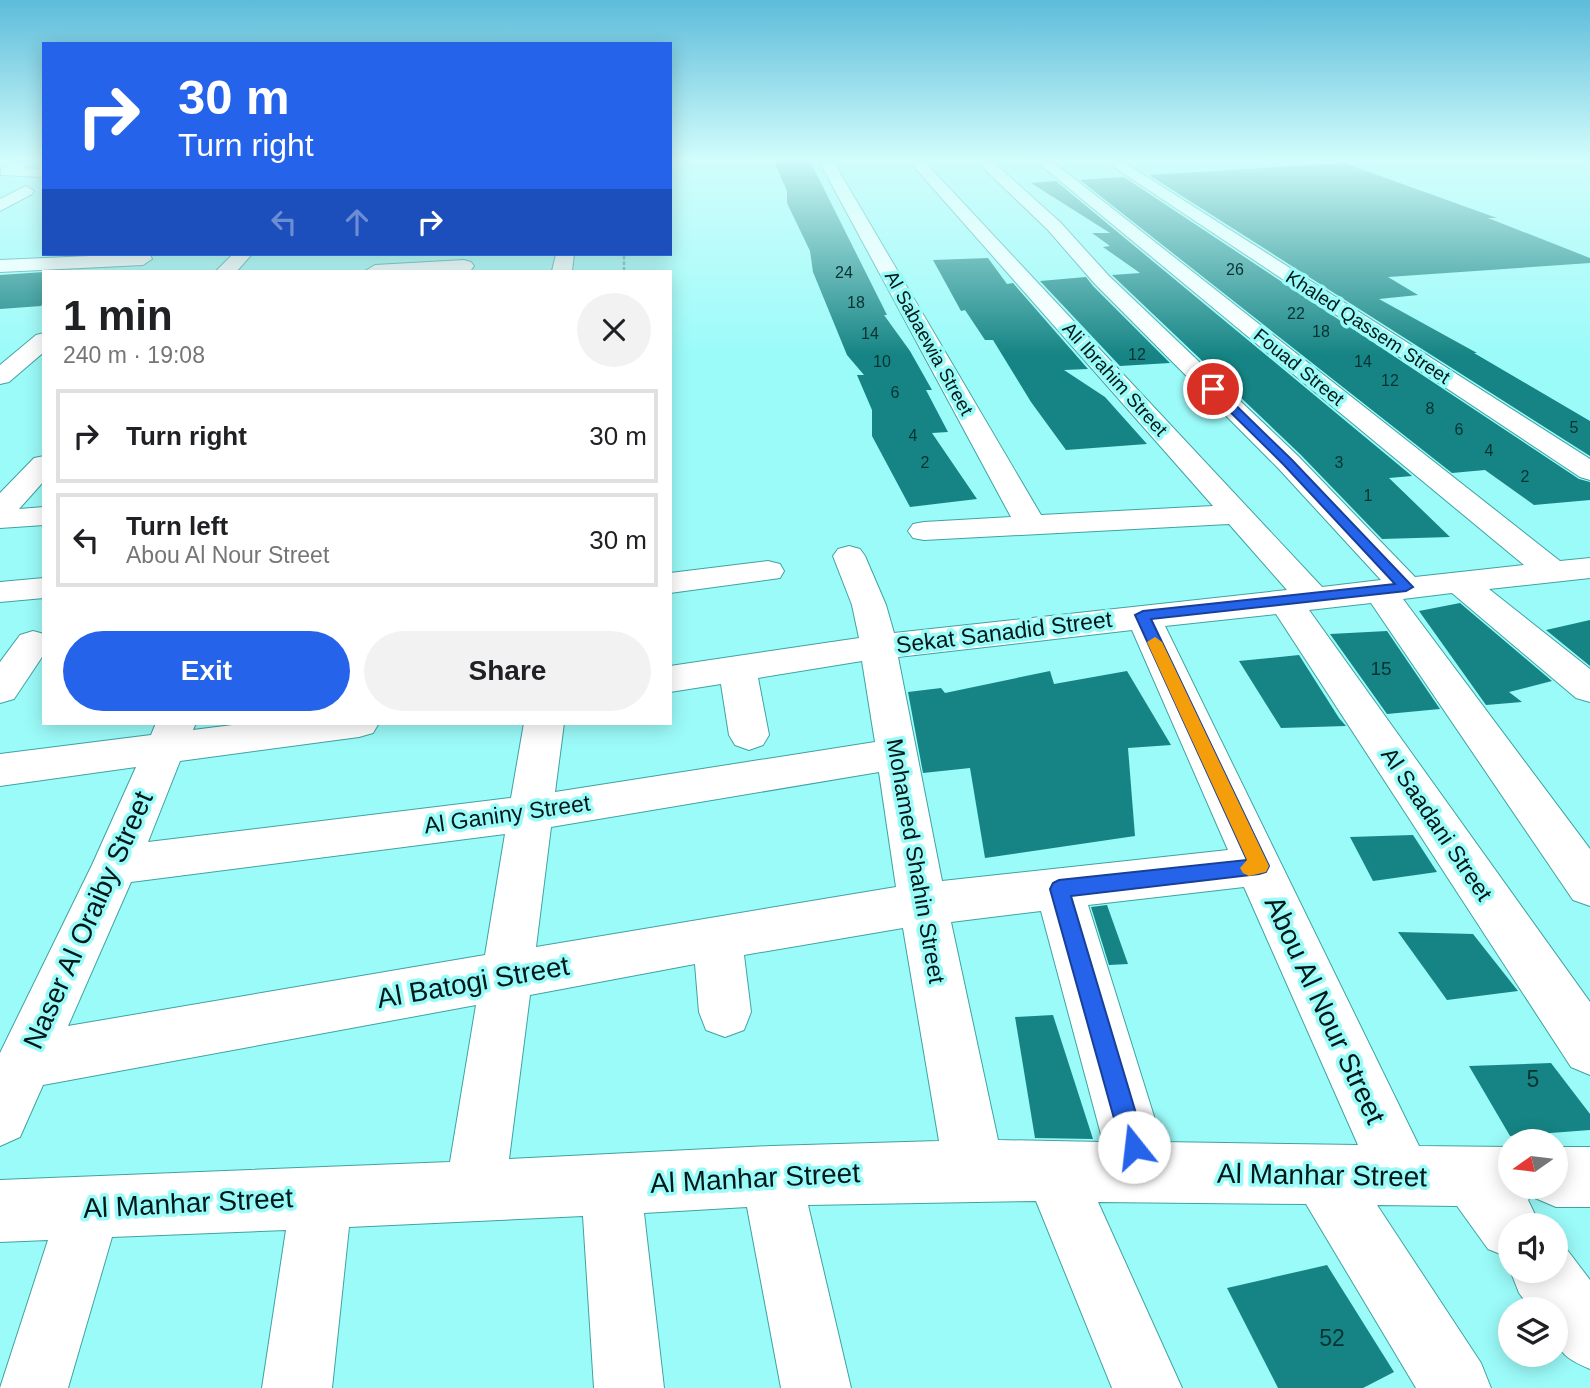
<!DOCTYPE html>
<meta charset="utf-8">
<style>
body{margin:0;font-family:Arial,sans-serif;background:#f2f2f2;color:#202124;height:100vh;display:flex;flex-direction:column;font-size:26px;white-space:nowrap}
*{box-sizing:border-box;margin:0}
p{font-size:23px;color:#757577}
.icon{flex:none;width:38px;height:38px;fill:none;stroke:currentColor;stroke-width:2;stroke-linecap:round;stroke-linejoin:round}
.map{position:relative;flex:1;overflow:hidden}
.drawer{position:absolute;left:42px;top:270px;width:630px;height:455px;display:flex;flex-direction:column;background:#fff;border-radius:0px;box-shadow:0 4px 18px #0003}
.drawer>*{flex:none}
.hud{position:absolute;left:42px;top:42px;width:630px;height:214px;border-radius:0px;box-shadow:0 4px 18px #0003;background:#2563eb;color:#fff;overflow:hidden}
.needle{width:46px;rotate:256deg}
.fabs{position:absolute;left:1498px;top:1129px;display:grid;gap:14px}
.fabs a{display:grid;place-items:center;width:70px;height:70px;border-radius:50%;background:#fff;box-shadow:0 4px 18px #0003;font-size:35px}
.pin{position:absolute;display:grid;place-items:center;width:60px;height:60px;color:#fff;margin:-30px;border:4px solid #fff;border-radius:50%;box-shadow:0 2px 7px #0007}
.me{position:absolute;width:77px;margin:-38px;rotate:344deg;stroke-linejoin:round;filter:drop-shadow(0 0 5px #0008)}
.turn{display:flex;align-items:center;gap:24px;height:147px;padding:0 21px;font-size:32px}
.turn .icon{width:91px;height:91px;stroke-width:2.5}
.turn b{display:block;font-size:49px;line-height:60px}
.lanes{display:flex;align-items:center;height:66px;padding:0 21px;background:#0003;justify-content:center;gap:35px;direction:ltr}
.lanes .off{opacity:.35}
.round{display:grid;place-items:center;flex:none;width:74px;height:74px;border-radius:37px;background:#f2f2f2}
.head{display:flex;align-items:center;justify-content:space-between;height:119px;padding:0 21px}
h1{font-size:42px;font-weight:800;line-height:52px}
.action{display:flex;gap:14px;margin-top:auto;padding:14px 21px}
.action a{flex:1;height:80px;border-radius:42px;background:#2563eb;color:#fff;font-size:28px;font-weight:800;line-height:80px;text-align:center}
.action a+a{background:#f2f2f2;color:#202124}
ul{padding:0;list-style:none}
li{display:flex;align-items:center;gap:21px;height:94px;margin:0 14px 10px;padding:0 7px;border:4px solid #e0e0e0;border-radius:0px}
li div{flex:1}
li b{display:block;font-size:26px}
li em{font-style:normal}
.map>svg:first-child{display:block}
.building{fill:#168484}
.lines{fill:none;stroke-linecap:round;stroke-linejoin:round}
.minor-casing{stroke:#40a2a2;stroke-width:2}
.path-far1{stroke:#62a7a6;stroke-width:2;stroke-dasharray:2.5 2;stroke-linecap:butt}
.path{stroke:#62a7a6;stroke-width:2.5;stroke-dasharray:3.5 2;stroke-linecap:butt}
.minor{fill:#fff;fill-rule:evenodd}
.route{fill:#2563eb;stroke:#184099;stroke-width:2}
.slow{fill:#f59e0b}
.labels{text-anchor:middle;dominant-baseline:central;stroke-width:7;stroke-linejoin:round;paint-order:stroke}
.far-number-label{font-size:16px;fill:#063434}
.far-street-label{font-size:19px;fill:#001919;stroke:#9bfbf9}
.number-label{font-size:19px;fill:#063434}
.street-label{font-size:23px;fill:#001919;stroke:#9bfbf9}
.near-number-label{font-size:23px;fill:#063434}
.near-street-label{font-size:28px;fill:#001919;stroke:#9bfbf9}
</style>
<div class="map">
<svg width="1590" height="1388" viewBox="0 0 1590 1388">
<rect width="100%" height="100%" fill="#9bfbf9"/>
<g class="building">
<polygon points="774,161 810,161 887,315 884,315 910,351 932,390 926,390 948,432 932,433 977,499 910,507 872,436 872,410 857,375 864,375 847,355 813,272 810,251 787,203 787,191"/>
<polygon points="1344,163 1497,218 1488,218 1590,258 1590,263 1388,277 1418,295 1379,299 1477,353 1474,353 1590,421 1590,456 1149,175"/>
<polygon points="1124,177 1579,479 1590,482 1590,500 1534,505 1485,470 1452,473 1080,180"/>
<polygon points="1056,181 1412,476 1389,478 1450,537 1382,539 1300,454 1112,275 1140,273 1103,247 1110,246 1092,233 1110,233 1031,183"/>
<polygon points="988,258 1007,284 1013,283 1088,369 1064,370 1105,397 1147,444 1066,450 1031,402 993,340 985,340 965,310 961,311 933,260"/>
<polygon points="44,272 44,303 41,306 0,309 0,275"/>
<polygon points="1086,277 1093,286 1170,363 1120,366 1040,281"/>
<polygon points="1460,603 1552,681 1509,692 1522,702 1486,705 1419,611"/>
<polygon points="1590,620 1590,666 1546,630"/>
<polygon points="1387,631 1440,709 1387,714 1330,634"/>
<polygon points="1299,655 1339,718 1346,726 1281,728 1239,661"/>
<polygon points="1050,671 1054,684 1127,671 1171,745 1128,748 1135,836 985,858 970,768 923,773 908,692 941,688 945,693"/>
<polygon points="1413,835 1437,872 1373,881 1350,837"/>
<polygon points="1107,905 1128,964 1109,965 1091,907"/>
<polygon points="1398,932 1473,934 1518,991 1447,1000"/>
<polygon points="1053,1015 1093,1139 1035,1138 1015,1017"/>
<polygon points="1551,1063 1590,1114 1590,1130 1510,1136 1469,1066"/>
<polygon points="1327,1265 1394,1372 1363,1388 1278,1388 1227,1288"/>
</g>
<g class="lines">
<g class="minor-casing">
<g id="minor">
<polygon points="15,161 32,161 23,168 44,169 44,177 1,175 1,169"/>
<path d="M819,161H833L1041,515L1213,506L909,161H924L1322,587L1381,580L1278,468L1095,284L1048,230L976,161H992L1060,222L1109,276L1298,456L1415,577L1524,565L1036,161H1052L1560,561L1590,558V578L1489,589L1590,669V702L1576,698L1452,593L1403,599L1590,849V906L1573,900L1371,603L1309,610L1590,1002V1075L1571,1067L1276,614L1165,626L1419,1146L1510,1147V1186H1556V1147H1590V1207H1556L1535,1198L1533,1194L1528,1200L1540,1225H1510V1258L1488,1249L1457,1206L1377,1205L1481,1363L1491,1388H1416L1306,1204L1098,1202L1182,1388H1112L1036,1201L808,1205L851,1388H781L747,1207L644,1213L664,1388H594L583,1216L349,1227L332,1388H262L286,1230L112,1237L68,1388H0L48,1240L0,1242V1180L450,1162L476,1005L43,1085L20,1137L0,1146V1053L92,865L136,767L0,786V754L151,735L156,723H196L193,730L248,723H379L373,733L359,737L180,761L148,842L511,798L524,723H564L555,792L875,742L862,661L758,678L769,735L763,745L749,750L735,745L729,735L721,684L670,692V666L859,638L852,605L833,556L838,549L849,546L860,549L865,556L886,605L894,633L1287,590L1229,524L924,540L913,538L908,531L913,524L924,522L1011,517ZM1132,630L1228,850L942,881L898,657ZM879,772L896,887L536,947L551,827ZM505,834L485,955L68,1026L131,882ZM1244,887L1358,1145L1162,1142L1088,905ZM1041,911L1103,1142L998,1140L951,922ZM903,928L939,1141L771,1146L509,1159L530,995L695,964L699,1012L706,1030L725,1037L744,1030L751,1012L744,955Z"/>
<polygon points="1105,161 1122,161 1590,459 1590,480 1580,477"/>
<polygon points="26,186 34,191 32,194 0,211 0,199"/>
<polygon points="135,254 150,255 152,259 143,265 0,272 0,260"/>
<polygon points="233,254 252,254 237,271 216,271"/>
<polygon points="556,254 574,254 572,271 552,271"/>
<polygon points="464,260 471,262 474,266 471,270 365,271 375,265"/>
<polygon points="44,333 44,352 9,382 0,384 0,365 36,335"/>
<polygon points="44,456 44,481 19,509 44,507 44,525 0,528 0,493 34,458"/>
<polygon points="768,561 780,564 784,571 780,578 670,593 670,573"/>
<polygon points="44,578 44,598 0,602 0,582"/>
<polygon points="33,631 44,634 44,654 14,699 0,703 0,662 20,635"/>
<path d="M1556,1243L1565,1247L1590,1280V1369C1554,1354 1556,1346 1556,1309H1531L1519,1293L1510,1270H1556Z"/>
</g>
</g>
<polyline class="path-far1" points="624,254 624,258"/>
<polyline class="path" points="624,256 624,271"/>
<use href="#minor" class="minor"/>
</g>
<linearGradient id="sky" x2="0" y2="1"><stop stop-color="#5dbcda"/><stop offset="0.45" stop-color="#d2fdfc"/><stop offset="1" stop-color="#d2fdfc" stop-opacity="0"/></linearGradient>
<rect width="1590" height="355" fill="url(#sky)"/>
<polygon class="route" points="1210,387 1217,387 1292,460 1413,587 1406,591 1151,619 1269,866 1266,872 1259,874 1071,896 1146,1147 1142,1155 1134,1159 1125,1155 1122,1147 1050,889 1053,883 1059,880 1247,860 1135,615 1143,611 1395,584 1284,465 1210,392"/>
<polygon class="slow" points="1155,637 1162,642 1269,866 1266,872 1249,876 1243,873 1240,868 1247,860 1147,642"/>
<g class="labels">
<g class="far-number-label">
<text x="1235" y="269">26</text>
<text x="844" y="272">24</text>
<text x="856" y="302">18</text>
<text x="1296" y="313">22</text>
<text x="1321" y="331">18</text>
<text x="870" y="333">14</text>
<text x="1137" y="354">12</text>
<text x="882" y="361">10</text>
<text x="1363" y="361">14</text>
<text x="1390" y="380">12</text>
<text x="895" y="392">6</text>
<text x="1430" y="408">8</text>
<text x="1574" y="427">5</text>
<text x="1459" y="429">6</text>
<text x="913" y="435">4</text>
<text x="1489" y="450">4</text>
<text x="925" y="462">2</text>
<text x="1339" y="462">3</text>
<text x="1525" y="476">2</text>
<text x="1368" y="495">1</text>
</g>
<g class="far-street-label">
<text transform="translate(1368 327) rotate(33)">Khaled Qassem Street</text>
<text transform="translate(929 343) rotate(61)">Al Sabaewia Street</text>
<text transform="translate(1299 367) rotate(39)">Fouad Street</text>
<text transform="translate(1115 379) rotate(48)">Ali Ibrahim Street</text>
</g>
<g class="number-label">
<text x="1381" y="668">15</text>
</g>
<g class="street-label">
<text transform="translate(1004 632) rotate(-7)">Sekat Sanadid Street</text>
<text transform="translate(507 814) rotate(-8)">Al Ganiny Street</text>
<text transform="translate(1437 824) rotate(56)">Al Saadani Street</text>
<text transform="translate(916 861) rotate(80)">Mohamed Shahin Street</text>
</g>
<g class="near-number-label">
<text x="1533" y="1079">5</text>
<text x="1332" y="1338">52</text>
</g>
<g class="near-street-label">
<text transform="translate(88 920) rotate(-66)">Naser Al Oraiby Street</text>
<text transform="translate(473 982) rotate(-10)">Al Batogi Street</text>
<text transform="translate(1325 1010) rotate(65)">Abou Al Nour Street</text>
<text transform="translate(1322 1175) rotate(1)">Al Manhar Street</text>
<text transform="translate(755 1178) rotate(-3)">Al Manhar Street</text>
<text transform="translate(188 1203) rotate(-3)">Al Manhar Street</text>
</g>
</g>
</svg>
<div class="fabs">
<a><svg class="needle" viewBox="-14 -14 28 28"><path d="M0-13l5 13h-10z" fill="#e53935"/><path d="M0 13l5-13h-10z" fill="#757577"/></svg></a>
<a><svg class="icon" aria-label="sound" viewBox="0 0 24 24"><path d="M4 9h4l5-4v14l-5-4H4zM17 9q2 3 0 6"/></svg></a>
<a><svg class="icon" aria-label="layers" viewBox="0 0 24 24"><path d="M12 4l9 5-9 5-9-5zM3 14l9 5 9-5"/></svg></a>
</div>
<div class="pin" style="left:1213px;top:389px;background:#d93025"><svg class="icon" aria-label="arrive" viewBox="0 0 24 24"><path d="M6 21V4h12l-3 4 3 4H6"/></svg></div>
<svg class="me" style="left:1134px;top:1147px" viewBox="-20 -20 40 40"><circle r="19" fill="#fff"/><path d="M0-13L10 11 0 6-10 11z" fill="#2563eb"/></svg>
<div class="hud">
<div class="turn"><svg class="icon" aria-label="right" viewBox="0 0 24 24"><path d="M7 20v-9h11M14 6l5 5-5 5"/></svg><div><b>30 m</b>Turn right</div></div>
<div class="lanes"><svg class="icon off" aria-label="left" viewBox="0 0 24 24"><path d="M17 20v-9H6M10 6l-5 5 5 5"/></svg><svg class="icon off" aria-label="ahead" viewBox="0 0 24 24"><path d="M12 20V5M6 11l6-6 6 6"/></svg><svg class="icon" aria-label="right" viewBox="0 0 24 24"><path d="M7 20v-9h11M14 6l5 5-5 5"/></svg></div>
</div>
<section class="drawer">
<div class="head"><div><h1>1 min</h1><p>240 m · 19:08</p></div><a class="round"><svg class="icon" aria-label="close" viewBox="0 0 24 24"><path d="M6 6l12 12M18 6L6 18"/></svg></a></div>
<ul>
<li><svg class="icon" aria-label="right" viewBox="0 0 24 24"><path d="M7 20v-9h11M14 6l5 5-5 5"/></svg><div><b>Turn right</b></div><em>30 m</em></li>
<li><svg class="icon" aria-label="left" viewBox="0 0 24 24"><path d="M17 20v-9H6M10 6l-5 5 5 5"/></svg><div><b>Turn left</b><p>Abou Al Nour Street</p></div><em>30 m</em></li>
</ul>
<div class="action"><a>Exit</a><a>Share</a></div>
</section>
</div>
